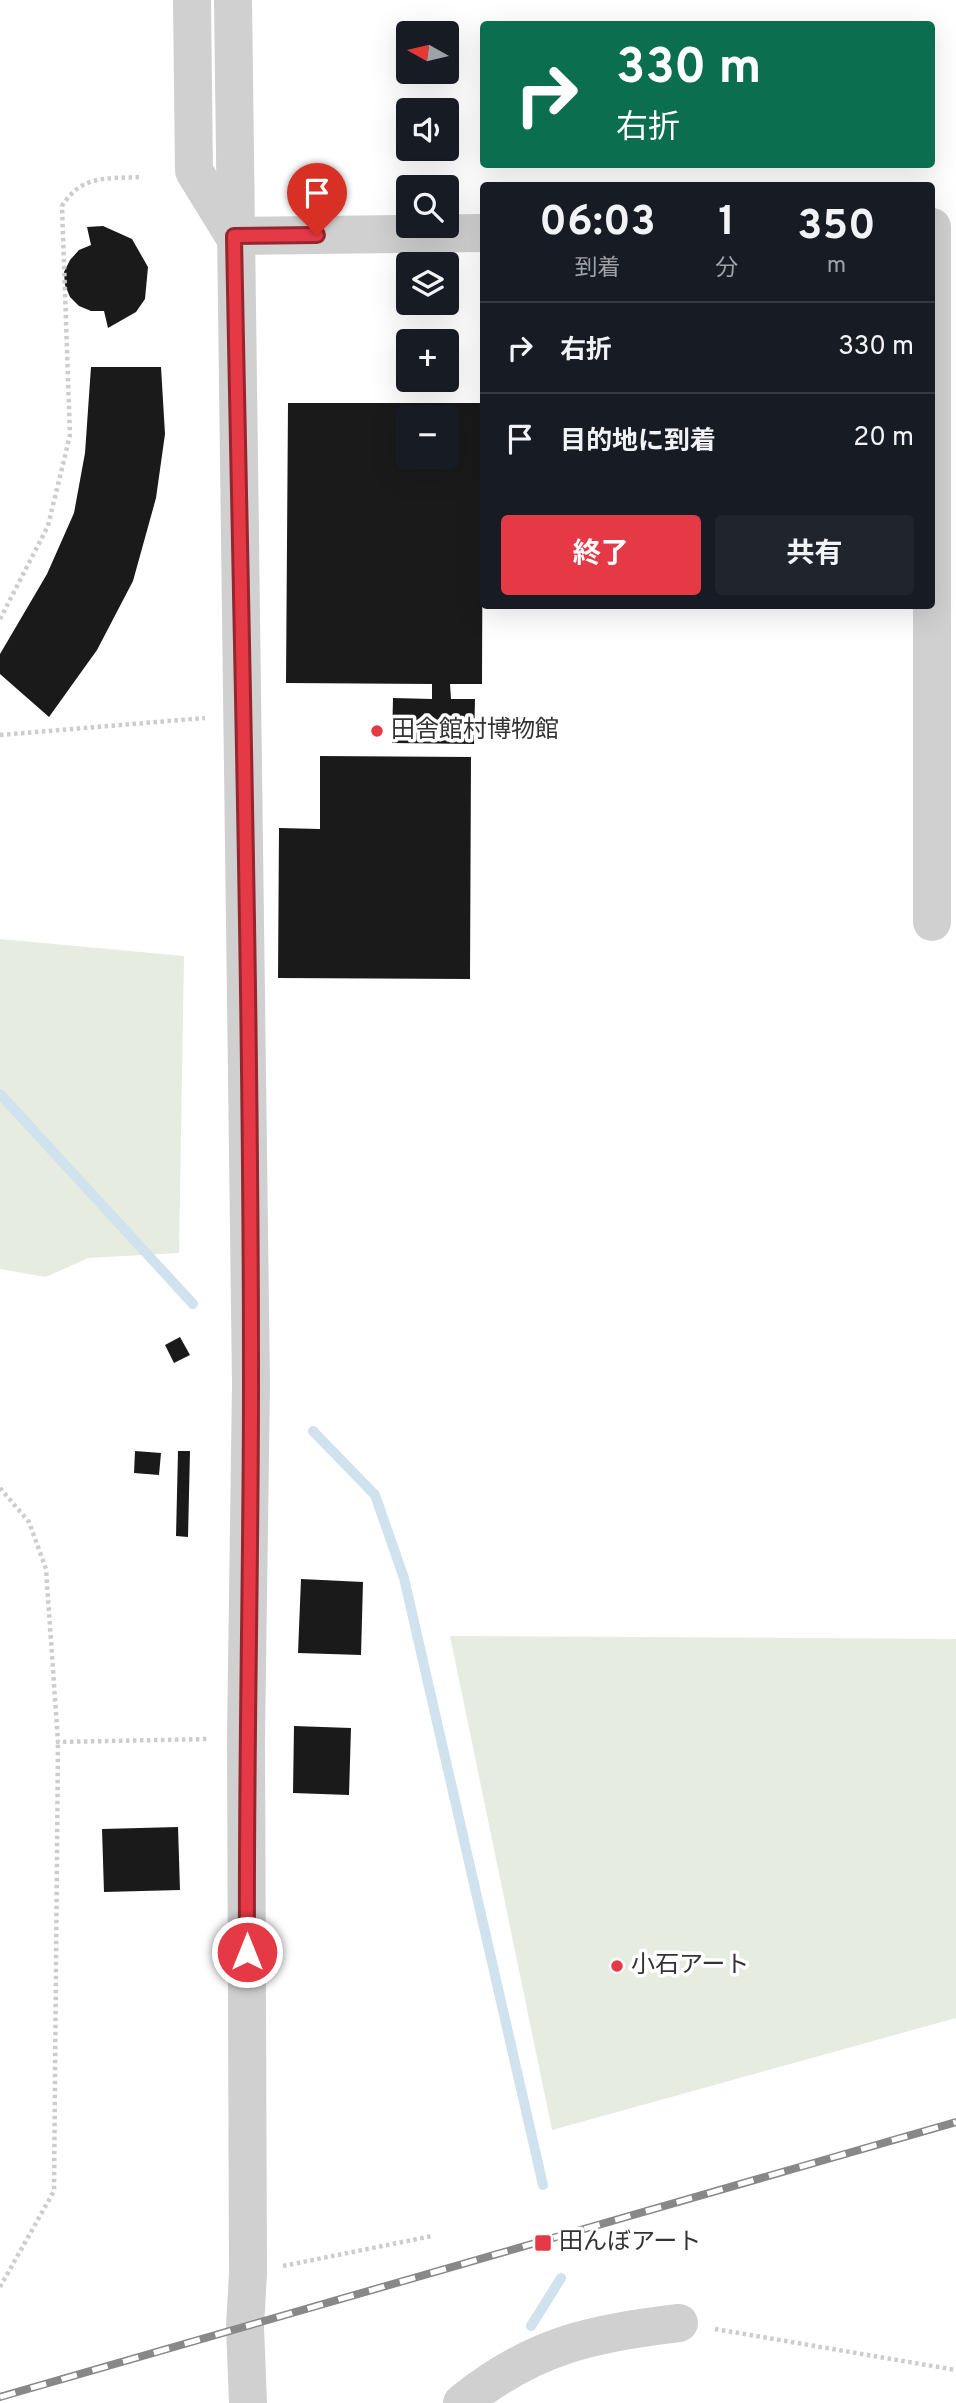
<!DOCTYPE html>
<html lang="ja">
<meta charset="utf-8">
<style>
body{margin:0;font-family:Overpass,"Noto Sans JP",sans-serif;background:#20242c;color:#f1f3f6;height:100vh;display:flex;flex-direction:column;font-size:26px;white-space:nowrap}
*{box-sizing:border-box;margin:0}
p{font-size:23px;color:#9ea1a6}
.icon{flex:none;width:38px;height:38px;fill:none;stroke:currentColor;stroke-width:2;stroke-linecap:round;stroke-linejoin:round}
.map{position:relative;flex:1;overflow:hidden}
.details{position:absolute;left:480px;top:182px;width:455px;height:427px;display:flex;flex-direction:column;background:#171b24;border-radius:7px;box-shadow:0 7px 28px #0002}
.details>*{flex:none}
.hud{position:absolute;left:480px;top:21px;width:455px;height:147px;border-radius:7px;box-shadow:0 7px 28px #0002;background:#0b6e4f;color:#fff;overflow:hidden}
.needle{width:46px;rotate:278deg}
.fabs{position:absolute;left:396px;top:21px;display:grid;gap:14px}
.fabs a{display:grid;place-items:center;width:63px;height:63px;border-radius:7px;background:#171b24;box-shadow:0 7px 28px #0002;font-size:35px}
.pin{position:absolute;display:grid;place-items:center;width:60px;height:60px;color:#fff;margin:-72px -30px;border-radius:50% 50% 50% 0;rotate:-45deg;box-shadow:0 0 7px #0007}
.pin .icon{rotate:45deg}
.me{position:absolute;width:77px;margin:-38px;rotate:0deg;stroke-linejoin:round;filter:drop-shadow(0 0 5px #0008)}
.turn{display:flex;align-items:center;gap:24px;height:147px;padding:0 21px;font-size:32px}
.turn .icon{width:91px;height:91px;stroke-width:2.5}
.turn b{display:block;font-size:49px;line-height:60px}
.eta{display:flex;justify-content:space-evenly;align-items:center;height:119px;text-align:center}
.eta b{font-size:42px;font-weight:700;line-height:49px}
.primary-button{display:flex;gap:14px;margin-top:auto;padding:14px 21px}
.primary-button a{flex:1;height:80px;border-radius:7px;background:#e63946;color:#fff;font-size:28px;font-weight:700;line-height:80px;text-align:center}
.primary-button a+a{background:#20242c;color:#f1f3f6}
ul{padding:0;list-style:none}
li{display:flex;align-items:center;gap:21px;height:91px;padding:0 21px;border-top:2px solid #363941}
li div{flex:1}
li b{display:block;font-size:26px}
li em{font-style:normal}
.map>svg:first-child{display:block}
.green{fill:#e6ecdf}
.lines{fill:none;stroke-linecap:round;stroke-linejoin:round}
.stream{stroke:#cfe2ee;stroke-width:10}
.building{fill:#1a1a1a;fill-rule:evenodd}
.path{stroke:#cdcdcd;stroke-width:4.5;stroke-dasharray:3.5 3.5;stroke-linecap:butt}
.minor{stroke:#d0d0d0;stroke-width:38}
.rail-casing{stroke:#888;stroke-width:8}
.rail{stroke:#fff;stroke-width:5;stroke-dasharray:16;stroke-linecap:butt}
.route-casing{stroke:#96252e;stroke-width:18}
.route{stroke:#e63946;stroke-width:12}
.poi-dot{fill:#e63946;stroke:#fff;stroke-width:2.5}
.labels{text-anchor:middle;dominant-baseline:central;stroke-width:7;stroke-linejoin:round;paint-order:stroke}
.poi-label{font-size:24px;fill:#333;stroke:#fff;text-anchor:start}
</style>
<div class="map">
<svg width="956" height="2403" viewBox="0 0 956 2403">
<rect width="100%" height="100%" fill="#fff"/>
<g class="green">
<polygon points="0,939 184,956 179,1253 88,1258 46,1277 0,1269"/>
<polygon points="450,1636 956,1639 956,2018 552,2130"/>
</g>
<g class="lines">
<g class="stream">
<polyline points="0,1094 193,1304"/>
<polyline points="313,1431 375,1495 404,1578 543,2185"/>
<polyline points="531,2326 561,2278"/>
</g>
</g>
<g class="building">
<polygon points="103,226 132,239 148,267 145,299 136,312 108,328 104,311 91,311 79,306 70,297 65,285 64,272 70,260 79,250 91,245 87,227"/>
<polygon points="91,367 161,367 165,434 156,498 133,581 97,650 49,717 0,674 0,654 47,574 74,513 85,453"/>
<path d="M288,403H483L482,684H450L451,699H475L474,744L392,743L393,698L432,699V684L286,683ZM408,418H446V457H408Z"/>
<polygon points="320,756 471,757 470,979 278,978 279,828 320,829"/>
<polygon points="180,1337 190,1355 174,1363 165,1345"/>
<polygon points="135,1451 161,1453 159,1475 134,1473"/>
<polygon points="178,1451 190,1451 188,1537 176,1536"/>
<polygon points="301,1579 363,1582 361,1655 298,1653"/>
<polygon points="294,1726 351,1728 349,1795 293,1793"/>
<polygon points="178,1827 180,1890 104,1892 102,1829"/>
</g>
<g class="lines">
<g class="path">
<path d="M0,619L48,526L70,435L62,206C82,174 107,179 141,177"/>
<polyline points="0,735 205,718"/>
<polyline points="0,1488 29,1522 46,1569 58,1742 209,1739"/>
<polyline points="283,2266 432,2236"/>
<polyline points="0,2287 54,2191 58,1742"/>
<polyline points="715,2329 956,2370"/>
</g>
<g class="minor">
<polyline points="192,0 194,171 234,236"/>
<polyline points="233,0 251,1384 246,1738 248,2273 245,2327 248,2403"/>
<polyline points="932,227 932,922"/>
<polyline points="234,236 483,233"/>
<path d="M462,2403C532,2346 592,2333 679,2323"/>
</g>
<g class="rail-casing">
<polyline id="rail" points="0,2397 956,2122"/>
</g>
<use href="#rail" class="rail"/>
</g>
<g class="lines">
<g class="route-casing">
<path id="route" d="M247,1952C246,1762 251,1572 251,1383C251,1001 241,618 234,236L317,235"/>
</g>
<use href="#route" class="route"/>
</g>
<g class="poi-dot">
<circle cx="377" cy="731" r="7"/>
<circle cx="617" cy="1966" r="7"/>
<rect x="534" y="2234" width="18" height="18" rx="3.5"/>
</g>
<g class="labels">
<g class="poi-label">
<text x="391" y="731">田舎館村博物館</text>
<text x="631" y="1966">小石アート</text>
<text x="559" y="2243">田んぼアート</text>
</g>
</g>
</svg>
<div class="fabs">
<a><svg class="needle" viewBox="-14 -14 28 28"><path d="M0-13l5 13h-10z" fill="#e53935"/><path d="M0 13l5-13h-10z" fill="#9ea1a6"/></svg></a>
<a><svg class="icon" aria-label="sound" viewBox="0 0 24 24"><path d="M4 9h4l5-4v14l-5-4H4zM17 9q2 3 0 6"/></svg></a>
<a><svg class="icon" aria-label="search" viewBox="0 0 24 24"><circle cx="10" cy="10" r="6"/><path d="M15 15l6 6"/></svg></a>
<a><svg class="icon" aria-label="layers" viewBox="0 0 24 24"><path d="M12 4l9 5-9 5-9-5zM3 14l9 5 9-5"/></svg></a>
<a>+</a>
<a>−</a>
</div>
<div class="pin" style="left:317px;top:235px;background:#d93025"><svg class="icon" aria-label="arrive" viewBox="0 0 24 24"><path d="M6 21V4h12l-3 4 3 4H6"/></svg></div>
<svg class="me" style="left:247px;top:1952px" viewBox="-20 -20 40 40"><circle r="17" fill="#e63946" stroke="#fff" stroke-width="3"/><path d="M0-11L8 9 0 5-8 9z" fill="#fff"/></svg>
<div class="hud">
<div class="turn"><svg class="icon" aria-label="right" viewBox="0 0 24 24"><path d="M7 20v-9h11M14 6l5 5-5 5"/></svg><div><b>330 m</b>右折</div></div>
</div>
<section class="details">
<div class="eta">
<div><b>06:03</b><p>到着</p></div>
<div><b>1</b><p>分</p></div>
<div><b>350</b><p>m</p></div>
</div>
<ul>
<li><svg class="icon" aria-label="right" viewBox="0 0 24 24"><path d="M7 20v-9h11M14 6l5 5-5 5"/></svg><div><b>右折</b></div><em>330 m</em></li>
<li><svg class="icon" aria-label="arrive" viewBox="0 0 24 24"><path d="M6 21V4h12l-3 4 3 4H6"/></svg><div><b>目的地に到着</b></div><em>20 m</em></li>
</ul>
<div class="primary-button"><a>終了</a><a>共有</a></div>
</section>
</div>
